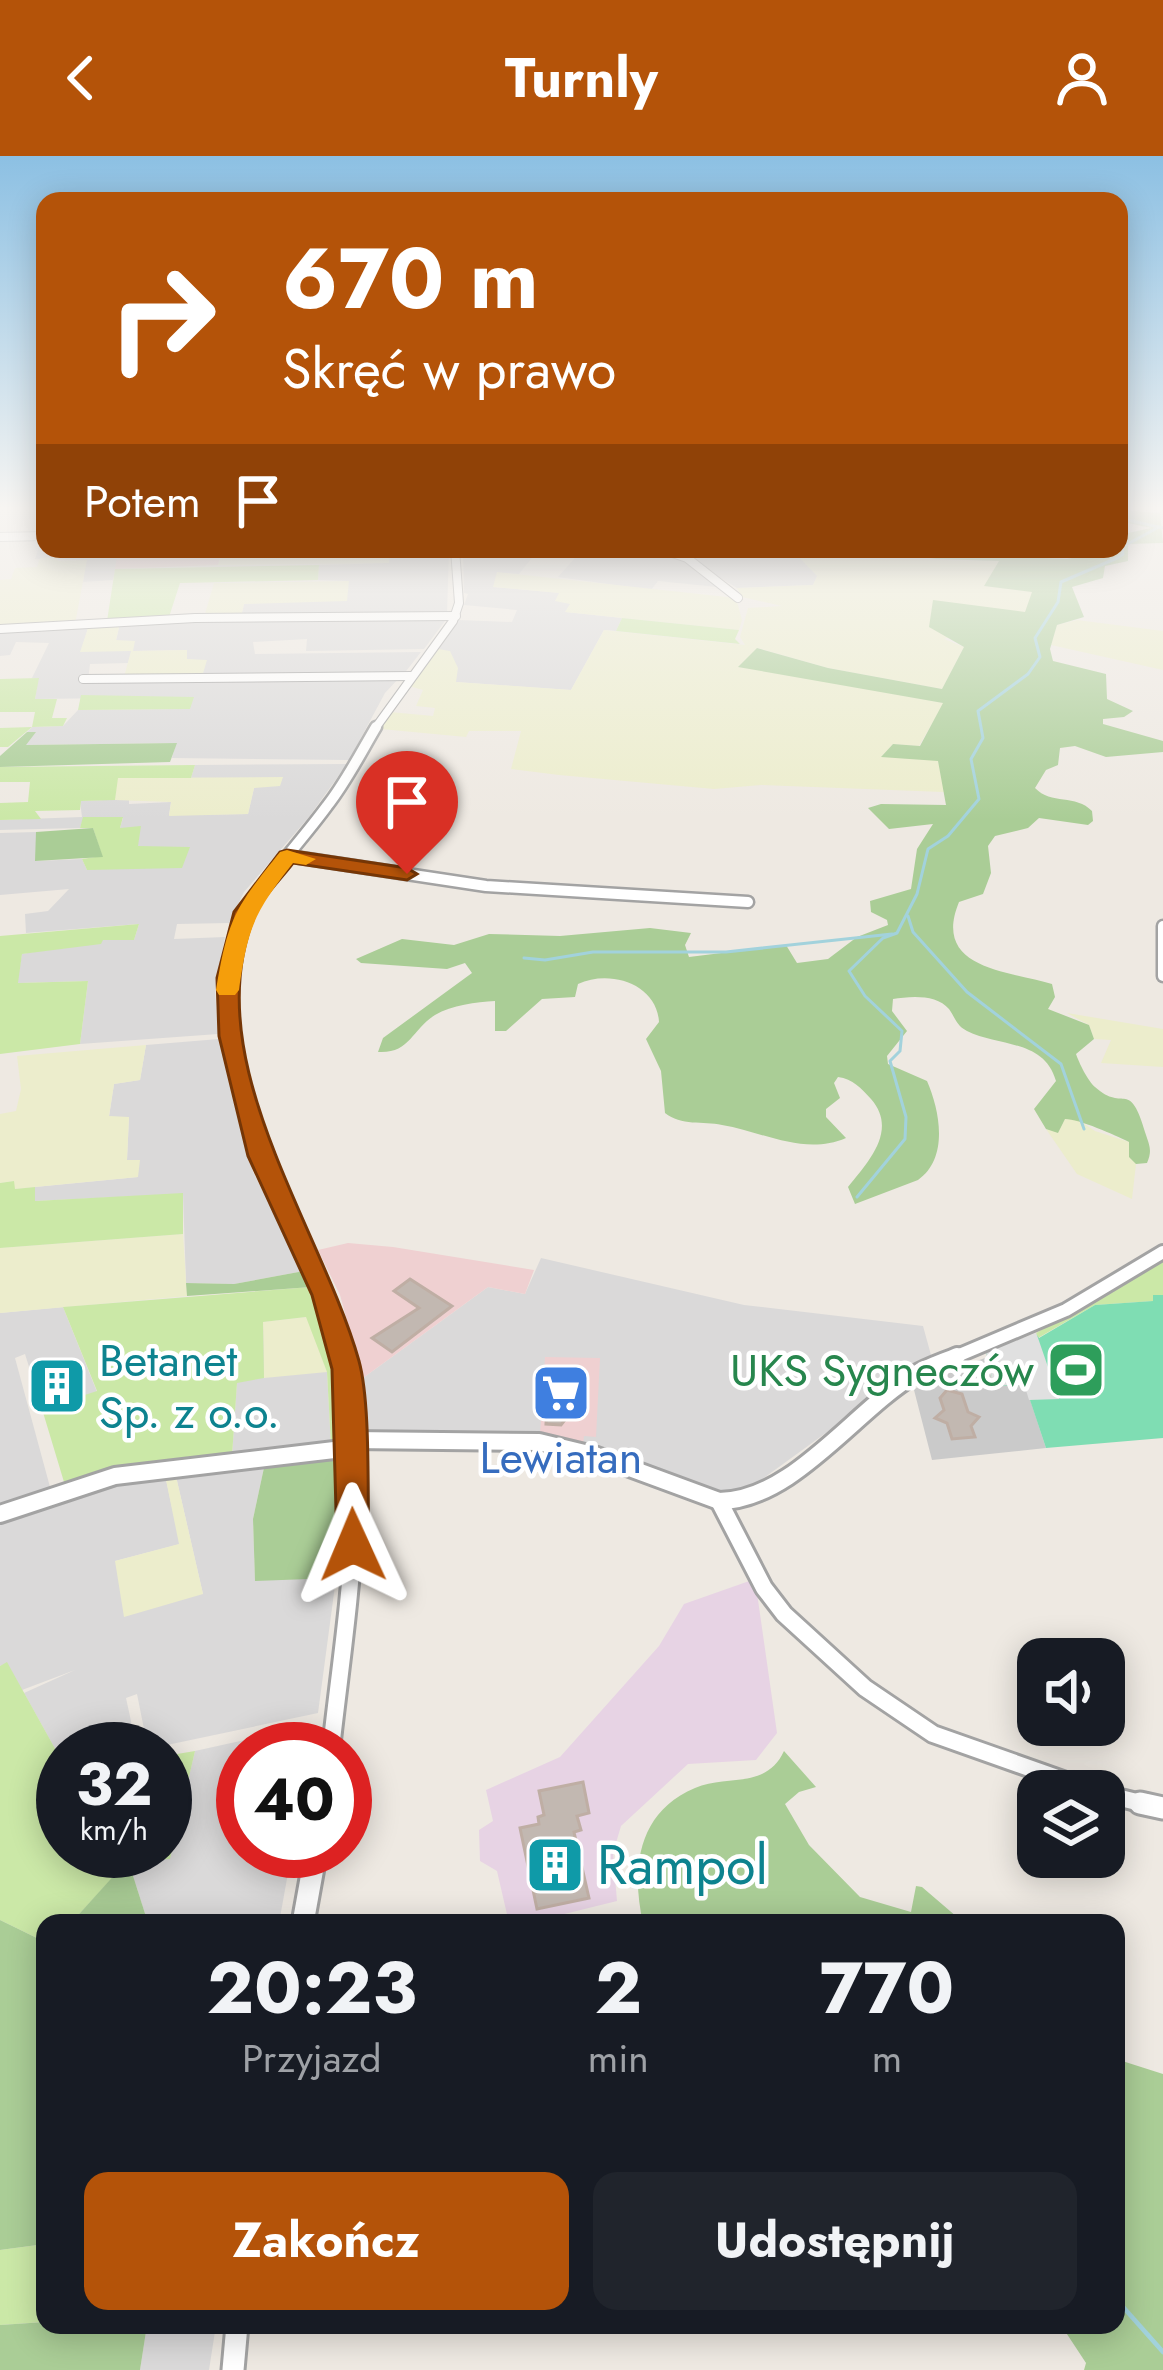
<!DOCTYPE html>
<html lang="pl">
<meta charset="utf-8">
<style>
body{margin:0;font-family:Jost,sans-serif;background:#20242c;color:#f1f3f6;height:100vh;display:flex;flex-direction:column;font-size:45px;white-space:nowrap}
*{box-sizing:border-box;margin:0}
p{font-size:39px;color:#9ea1a6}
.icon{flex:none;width:66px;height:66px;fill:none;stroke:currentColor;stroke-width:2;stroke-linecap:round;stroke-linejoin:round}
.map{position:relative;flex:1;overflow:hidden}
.side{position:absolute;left:36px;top:1758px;width:1089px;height:420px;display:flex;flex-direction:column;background:#171b24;border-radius:24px;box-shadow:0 6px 30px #0003}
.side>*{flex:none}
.banner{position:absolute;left:36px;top:36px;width:1092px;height:366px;border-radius:24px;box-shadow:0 6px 30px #0003;background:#b45309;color:#fff;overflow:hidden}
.fabs{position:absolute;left:1017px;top:1482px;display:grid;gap:24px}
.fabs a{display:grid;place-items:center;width:108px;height:108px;border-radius:24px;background:#171b24;box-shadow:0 6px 30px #0003;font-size:60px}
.speed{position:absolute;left:36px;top:1566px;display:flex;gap:24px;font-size:60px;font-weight:700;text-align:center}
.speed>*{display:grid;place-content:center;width:156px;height:156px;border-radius:50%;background:#171b24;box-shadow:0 6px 30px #0003;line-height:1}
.speed small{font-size:30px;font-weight:400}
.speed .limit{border:18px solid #d22;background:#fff;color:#111}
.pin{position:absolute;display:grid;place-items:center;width:102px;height:102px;color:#fff;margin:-123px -51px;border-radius:50% 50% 50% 0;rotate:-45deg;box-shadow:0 0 12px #0007}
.pin .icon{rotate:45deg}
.me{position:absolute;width:132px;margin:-66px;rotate:359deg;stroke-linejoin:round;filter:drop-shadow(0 0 9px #0008)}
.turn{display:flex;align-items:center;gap:42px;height:252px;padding:0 48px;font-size:54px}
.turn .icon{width:156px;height:156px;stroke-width:2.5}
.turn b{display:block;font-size:84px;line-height:102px}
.then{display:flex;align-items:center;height:114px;padding:0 48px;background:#0003;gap:24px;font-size:45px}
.eta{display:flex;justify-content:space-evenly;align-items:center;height:204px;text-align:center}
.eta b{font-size:72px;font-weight:700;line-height:84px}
.button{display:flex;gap:24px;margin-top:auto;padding:24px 48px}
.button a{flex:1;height:138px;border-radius:24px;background:#b45309;color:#fff;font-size:48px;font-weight:700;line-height:138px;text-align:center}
.button a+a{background:#20242c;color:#f1f3f6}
header{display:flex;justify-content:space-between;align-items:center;height:156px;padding:0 48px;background:#b45309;color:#fff;font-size:54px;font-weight:700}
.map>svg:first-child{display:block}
.residential{fill:#dad9d9}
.commercial{fill:#efd0d1}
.industrial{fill:#e7d3e4}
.religious{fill:#cacaca}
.farmland{fill:#ecedcc}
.grass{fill:#cbe8a7}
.forest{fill:#aacd96}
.pitch{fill:#7fddb3}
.parking{fill:#e0e0e0}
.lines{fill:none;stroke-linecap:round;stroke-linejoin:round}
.stream-far1{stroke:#a2d2dc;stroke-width:3}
.stream{stroke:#a2d2dc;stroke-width:4.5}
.building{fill:#c2b8b1;stroke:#bfaea4;stroke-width:3}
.minor-far4-casing{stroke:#a3a3a3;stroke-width:10}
.minor-far3-casing{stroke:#a3a3a3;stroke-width:15}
.minor-far2-casing{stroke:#a3a3a3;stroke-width:18}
.minor-far1-casing{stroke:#a3a3a3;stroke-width:22}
.minor-casing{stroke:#a3a3a3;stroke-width:27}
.minor-far4{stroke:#fff;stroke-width:8}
.minor-far3{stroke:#fff;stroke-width:10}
.minor-far2{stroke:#fff;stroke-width:12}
.minor-far1{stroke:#fff;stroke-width:16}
.minor{stroke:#fff;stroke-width:21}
.route{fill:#b45309;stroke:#753606;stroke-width:3}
.slow{fill:#f59e0b}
.labels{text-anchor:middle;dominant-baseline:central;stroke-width:9;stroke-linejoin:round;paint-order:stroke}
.culture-label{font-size:45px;fill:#0d838f;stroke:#fff;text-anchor:start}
.leisure-label{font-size:45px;fill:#27864d;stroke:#fff;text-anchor:end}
.shop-label{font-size:45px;fill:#366cbe;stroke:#fff}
.near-culture-label{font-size:54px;fill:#0d838f;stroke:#fff;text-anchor:start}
</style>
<header><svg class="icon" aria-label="back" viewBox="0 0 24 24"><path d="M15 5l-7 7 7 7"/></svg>Turnly<svg class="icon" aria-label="person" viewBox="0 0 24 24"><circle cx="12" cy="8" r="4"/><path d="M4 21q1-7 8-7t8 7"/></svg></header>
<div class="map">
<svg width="1163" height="2214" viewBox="0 0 1163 2214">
<rect width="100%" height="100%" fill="#eee9e2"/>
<g class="residential">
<polygon points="42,382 45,393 175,393 119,395 113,424 83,426 86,404 35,403"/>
<polygon points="404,393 449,393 447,458 241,461 244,448 348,425 318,424 319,409 388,407 390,396"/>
<polygon points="463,393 539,393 519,418 498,417 494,431 560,437 556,444 571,447 566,456 622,462 616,475 604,474 571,534 455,526 438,493 458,464 512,466 517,454 464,449 468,438 464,437"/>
<polygon points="583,393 651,393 672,398 727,432 658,425 651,434 558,421"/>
<polygon points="773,393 799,399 818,419 813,429 737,432 684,400"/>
<polygon points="448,461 424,493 306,495 307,483 253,486 255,498 421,496 403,519 201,524 187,503 186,494 132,495 128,507 90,508 88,524 195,526 400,521 385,537 349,604 172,602 176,587 24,589 34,576 27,576 32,571 63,570 78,554 189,553 193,541 35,543 38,522 32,522 49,487 16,486 10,499 0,500 0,474 89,469 81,496 116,485 120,467"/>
<polygon points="347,608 309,661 244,736 229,767 177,768 174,783 225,781 215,835 218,878 80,888 88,825 17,827 22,798 103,784 134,784 139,768 26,777 25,758 48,755 69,733 0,739 0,677 36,676 36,705 82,703 87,714 137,690 120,672 123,662 84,661 80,672 0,674 0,664 82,661 80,645 129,643 129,648 171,646 169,659 248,658 254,632 282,622 191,622 195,609"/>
<polygon points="219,883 253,1016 304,1115 234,1128 186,1127 183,1038 34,1045 35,1031 138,1021 127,1004 129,961 109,961 114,928 140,924 146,889"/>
<polygon points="541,1102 744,1149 923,1170 931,1199 894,1218 834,1271 739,1340 709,1336 583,1289 583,1280 596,1280 363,1275 363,1222 488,1131 525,1138"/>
<polygon points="63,1151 97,1236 42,1252 25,1198 15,1202 50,1331 0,1351 0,1157"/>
<polygon points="263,1166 327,1216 331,1290 232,1300 237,1226"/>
<polygon points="265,1307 253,1363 255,1424 336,1422 318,1557 148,1593 137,1538 126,1542 137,1593 63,1593 63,1607 24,1537 75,1514 22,1534 7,1507 0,1510 0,1366 99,1333 165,1319 180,1388 115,1405 203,1438 175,1316"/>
<polygon points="313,1569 309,1593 243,1593 243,1695 292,1695 279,1767 148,1767 128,1704 170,1702 195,1595"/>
<polygon points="147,2169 216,2169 209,2214 140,2214"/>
</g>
<g class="commercial">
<polygon points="222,393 218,409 115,413 118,395"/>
<polygon points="348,1087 393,1091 534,1114 525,1138 488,1131 363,1222 340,1139 318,1094"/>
<polygon points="545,1201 600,1202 596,1281 584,1280 583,1289 540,1279"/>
</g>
<polygon class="industrial" points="755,1423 777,1577 756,1604 688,1608 621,1670 613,1697 617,1745 528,1767 509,1767 497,1715 480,1705 479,1674 493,1665 486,1634 560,1601 659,1490 684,1448"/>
<polygon class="religious" points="985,1202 994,1229 1025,1228 1046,1292 932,1304 914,1234 927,1223"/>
<g class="farmland">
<polygon points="404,393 390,396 389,407 218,409 221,401 238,400 241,394"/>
<polygon points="773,393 827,393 833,403 1000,405 985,430 1033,435 1026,456 944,483 964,491 942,533 828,512 758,492 739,510 944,547 919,590 893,588 882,600 938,604 944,636 761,629 714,633 559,619 511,613 521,575 469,575 466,581 381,573 390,556 433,560 435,552 416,550 423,534 409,530 438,493 450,495 458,512 456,526 571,534 604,474 745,489 740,481 748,452 782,450 742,441 737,432 813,429 817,420 794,396"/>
<polygon points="58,401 58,405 87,404 75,468 0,472 0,424 11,423 15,412 37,411 40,402"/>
<polygon points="497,416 736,442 742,464 739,474 565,456 570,448 555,445 559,437 493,431"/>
<polygon points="349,425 347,445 244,448 241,461 204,461 214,427"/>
<polygon points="1077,464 1163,475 1163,514 1051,489 1057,469"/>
<polygon points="120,467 116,484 135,485 133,495 187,494 187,503 207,504 201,524 124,521 131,495 80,496 89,469"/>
<polygon points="283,621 280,630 254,632 248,658 169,660 171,646 115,644 117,622"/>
<polygon points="1067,857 1163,873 1163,911 1101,907 1111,884 1094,883 1089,869"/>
<polygon points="146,889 140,924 114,928 109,960 129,961 127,1004 140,1004 138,1021 14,1033 14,1025 0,1027 0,958 16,955 21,933 17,900"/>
<polygon points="1065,963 1077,963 1095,975 1129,986 1129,1000 1136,1008 1132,1043 1077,1018 1046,973 1058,976"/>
<polygon points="183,1078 187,1140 0,1157 0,1092"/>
<polygon points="307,1161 327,1216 264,1222 263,1166"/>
<polygon points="175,1316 203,1438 124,1461 115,1405 179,1388 165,1319"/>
</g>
<g class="grass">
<polygon points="319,409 318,424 180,427 169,461 107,465 115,413"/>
<polygon points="622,462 739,474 735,483 740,488 616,475"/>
<polygon points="39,522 35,543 57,543 52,562 67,562 63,570 32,571 8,591 0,591 0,572 32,571 35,556 0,556 0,523"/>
<polygon points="81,539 194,541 190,553 78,554"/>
<polygon points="195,609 191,622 118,622 115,644 81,645 80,654 35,655 41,663 0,664 0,647 28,646 30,626 0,626 0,611"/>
<polygon points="83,661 123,661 120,672 141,670 138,690 190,691 182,712 87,714 82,703 102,700 93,672 80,672"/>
<polygon points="139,768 134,784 103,784 101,788 22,798 18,827 88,825 80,888 0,898 0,780"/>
<polygon points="14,1025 15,1033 35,1031 35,1045 183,1037 183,1078 0,1092 0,1027"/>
<polygon points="1163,1102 1163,1139 1153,1140 1154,1145 1095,1149 1038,1182 1036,1177"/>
<polygon points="311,1131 336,1215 341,1284 331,1290 327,1216 306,1161 263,1166 264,1222 237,1227 232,1300 64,1326 42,1253 97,1235 63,1151"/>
<polygon points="7,1506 63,1607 63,1695 165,1695 165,1600 195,1595 170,1703 128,1705 71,1767 45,1767 45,1786 0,1764 0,1510"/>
<polygon points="45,2088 45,2166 0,2169 0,2094"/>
</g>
<g class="forest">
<path d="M1119,354L1160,357L1163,387L1128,388V405L1105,410L1103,422L1072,431L1084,461L1057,469L1050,493L1053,505L1106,518L1107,543L1133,555L1124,561L1103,563V568L1163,585V596L1106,601L1075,590L1060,592L1058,609L1046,614L1035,632C1051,649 1076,638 1092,655L1093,665L1088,669L1039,662L1028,672L995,680L988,690L991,717L983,738L959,746C931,814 1010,815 1052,828L1055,841L1048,853L1089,869L1094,883L1076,898C1079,907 1088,925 1095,931C1125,958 1129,920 1146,979C1150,991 1152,995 1147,1007L1136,1008L1129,1001V986C1115,979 1079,963 1065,963L1058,977L1046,973L1034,953L1056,925C1044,883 999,891 967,875C956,869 956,863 949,853C937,838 910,840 893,843L892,855L907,875L887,900L888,908L927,925C940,955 949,1002 918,1024L855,1048L848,1031C869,1005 898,974 871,943C861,932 853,923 838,921L834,927L840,942L826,953V961L846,982C804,1000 764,976 722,969C703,965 681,970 665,957L661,915L646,883L659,866C657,828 610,813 578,828L575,841L542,843L506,875H495V845C476,846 452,849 435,859C412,873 410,898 378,896L383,882L472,817L465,807L447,813L361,807L356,803L402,783L454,789L489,778L560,780L650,772L691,777L685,789L689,801L786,789L797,807L828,803L857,781L888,769L887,764L871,756L870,745L911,733L917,693L933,668L889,673L868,652L881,648L946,649L938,605L881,601L893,588L920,590L943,547L738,511L757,492L828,512L942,533L964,491L929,471L933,444L1025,456L1032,436L984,430L999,405L936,403L884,395L1067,403L1119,393V379L1151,372L1119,365Z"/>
<polygon points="27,576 36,576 26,589 177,587 170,606 0,611 0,600"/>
<polygon points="93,672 103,701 35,705 36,676"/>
<polygon points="304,1115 311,1131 187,1140 186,1127 234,1128"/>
<polygon points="341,1301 336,1422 255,1425 253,1363 265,1307"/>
<path d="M784,1595L816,1631L799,1636L785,1648L809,1689L860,1741L911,1756L916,1730L922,1731L964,1767H643C631,1714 637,1656 695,1632C727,1618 766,1634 784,1595Z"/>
<polygon points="128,1704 148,1767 71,1767"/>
<polygon points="0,1764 45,1786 45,2088 0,2094"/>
<polygon points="1116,1903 1163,1918 1163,2214 1084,2214 1086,2207 1061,2169 1116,2169"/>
<polygon points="45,2166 147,2169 140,2214 0,2214 0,2169"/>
</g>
<polygon class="pitch" points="1153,1139 1163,1139 1163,1282 1046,1292 1025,1229 994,1230 986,1196 1036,1178 1039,1182 1095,1149 1153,1145"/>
<polygon class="parking" points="1036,1177 1038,1182 1059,1243 1029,1244 1024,1228 994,1230 986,1196"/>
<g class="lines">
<g class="stream-far1">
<polyline points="1119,362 1163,372"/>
<polyline points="908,760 913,776 967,836 1061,908 1084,973"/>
<polyline points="524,802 545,804 593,796 726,796 892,778"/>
<polyline points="857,1041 905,983 906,961 890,905 900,895 902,875 865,840 849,815 883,782 897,777 917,738 928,693 948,680 979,643 971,603 983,582 978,555 1028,518 1040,501 1035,482 1058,446 1061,426 1117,402 1123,398 1122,391 1159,371"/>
</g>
<polyline class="stream" points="1116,2143 1163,2196"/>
</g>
<g class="building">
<polygon points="410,1123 452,1150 392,1196 372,1182 419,1152 394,1135"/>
<polygon points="549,1218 574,1219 572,1255 561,1269 546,1268"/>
<polygon points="947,1234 962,1238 968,1256 979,1261 971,1270 975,1281 952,1283 947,1267 935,1262 944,1254 940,1242"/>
<polygon points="583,1626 589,1657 577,1660 581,1674 574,1676 589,1742 537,1753 520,1672 539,1668 538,1661 544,1659 539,1635"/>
</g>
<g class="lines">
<g class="minor-far4-casing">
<g id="minor-far4">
<polyline points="0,381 45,380"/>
<polyline points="661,393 687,402 738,442"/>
<polyline points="0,473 195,462 456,460"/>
<polyline points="83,523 412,520"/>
<polyline points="374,574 453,465 459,447 455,393"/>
</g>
</g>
<g class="minor-far3-casing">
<g id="minor-far3">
<polyline points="288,700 486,730 748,746"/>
<polyline points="1163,770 1163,820"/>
<path d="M230,852C224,754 274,722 327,650C346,626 360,598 376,571"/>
</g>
</g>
<g class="minor-far2-casing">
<g id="minor-far2">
<polyline points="229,849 231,880 250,967 326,1139 341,1203"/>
<polyline points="950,1203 1066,1154 1163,1096"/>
</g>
</g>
<g class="minor-far1-casing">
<g id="minor-far1">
<path d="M351,1284L539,1286L597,1300L719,1345C792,1345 854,1255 914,1219C927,1211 943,1206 957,1200"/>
<polyline points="719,1345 764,1432 784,1458 865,1532 933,1578 1094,1635"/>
<polyline points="0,1358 115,1320 351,1292"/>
<path d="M331,1593C345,1465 371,1327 341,1200"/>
<polyline points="1104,1638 1153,1650"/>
</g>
</g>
<g class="minor-casing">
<g id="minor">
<polyline points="1140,1647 1163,1652"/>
<polyline points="303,1767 316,1695"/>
<polyline points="233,2214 237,2169"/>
</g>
</g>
<use href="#minor-far4" class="minor-far4"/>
<use href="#minor-far3" class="minor-far3"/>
<use href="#minor-far2" class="minor-far2"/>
<use href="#minor-far1" class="minor-far1"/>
<use href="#minor" class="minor"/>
</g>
<linearGradient id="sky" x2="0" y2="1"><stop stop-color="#8cc0e3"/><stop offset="0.53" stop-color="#f7f5f2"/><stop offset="1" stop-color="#f7f5f2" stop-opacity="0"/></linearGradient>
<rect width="1163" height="664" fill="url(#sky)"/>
<path class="route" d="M287,694L407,712L417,718L407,724L293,707C281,723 262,741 255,759C195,902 321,1070 359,1205C371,1249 367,1339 369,1389L364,1398L353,1402L341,1398L337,1389L332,1213L312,1139L248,1000L219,880L217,822L234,756L280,696Z"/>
<path class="slow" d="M287,694L316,703L306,709L293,707C254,757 248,771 239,834L235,839H219L216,834C228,762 235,752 280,696Z"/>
<defs>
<g id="stadium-square" transform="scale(3)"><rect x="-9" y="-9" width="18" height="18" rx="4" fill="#2e9e5b" stroke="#fff"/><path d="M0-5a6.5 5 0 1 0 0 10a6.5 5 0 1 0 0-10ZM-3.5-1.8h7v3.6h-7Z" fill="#fff"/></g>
<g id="building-square" transform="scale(3)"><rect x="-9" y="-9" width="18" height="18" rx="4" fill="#0f9aa8" stroke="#fff"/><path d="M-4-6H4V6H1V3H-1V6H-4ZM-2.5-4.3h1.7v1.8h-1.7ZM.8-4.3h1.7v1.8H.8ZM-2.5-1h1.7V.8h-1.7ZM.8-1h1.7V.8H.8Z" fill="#fff"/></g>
<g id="supermarket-square" transform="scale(3)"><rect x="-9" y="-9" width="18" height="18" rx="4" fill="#3f7fe0" stroke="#fff"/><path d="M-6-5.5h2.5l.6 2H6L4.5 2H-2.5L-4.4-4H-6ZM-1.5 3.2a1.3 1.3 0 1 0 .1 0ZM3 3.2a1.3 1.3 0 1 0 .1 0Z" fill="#fff"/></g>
</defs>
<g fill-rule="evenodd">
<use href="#stadium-square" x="1076" y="1214"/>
<use href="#building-square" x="57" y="1230"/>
<use href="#supermarket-square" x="561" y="1237"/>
<use href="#building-square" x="555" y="1709"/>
</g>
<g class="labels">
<g class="culture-label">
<text x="99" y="1204">Betanet<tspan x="99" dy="52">Sp. z o.o.</tspan></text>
</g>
<g class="leisure-label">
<text x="1034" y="1214">UKS Sygneczów</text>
</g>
<g class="shop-label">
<text x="561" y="1301">Lewiatan</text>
</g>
<g class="near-culture-label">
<text x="597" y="1709">Rampol</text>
</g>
</g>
</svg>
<div class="fabs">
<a><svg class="icon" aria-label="sound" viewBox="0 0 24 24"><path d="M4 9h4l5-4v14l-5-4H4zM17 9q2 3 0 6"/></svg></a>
<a><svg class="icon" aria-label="layers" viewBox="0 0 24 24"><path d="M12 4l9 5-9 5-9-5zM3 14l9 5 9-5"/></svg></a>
</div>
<div class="speed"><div>32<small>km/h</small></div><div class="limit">40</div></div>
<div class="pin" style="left:407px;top:718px;background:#d93025"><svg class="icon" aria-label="arrive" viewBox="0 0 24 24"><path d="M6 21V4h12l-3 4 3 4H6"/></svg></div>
<svg class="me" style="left:353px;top:1389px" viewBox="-20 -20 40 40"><path d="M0-17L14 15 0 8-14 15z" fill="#b45309" stroke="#fff" stroke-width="4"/></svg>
<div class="banner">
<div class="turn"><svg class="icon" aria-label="right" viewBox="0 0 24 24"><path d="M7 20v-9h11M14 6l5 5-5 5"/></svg><div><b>670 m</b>Skręć w prawo</div></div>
<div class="then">Potem<svg class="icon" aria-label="arrive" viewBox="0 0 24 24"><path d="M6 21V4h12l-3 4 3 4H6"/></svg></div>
</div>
<section class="side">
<div class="eta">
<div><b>20:23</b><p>Przyjazd</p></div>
<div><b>2</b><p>min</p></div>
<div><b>770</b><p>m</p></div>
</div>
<div class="button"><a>Zakończ</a><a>Udostępnij</a></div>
</section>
</div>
